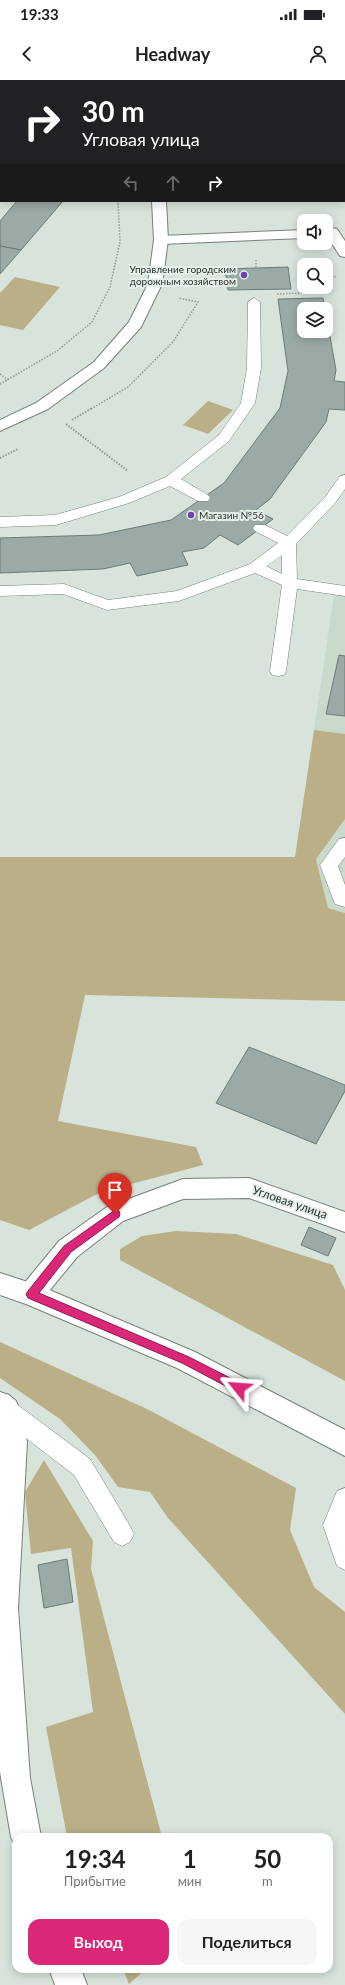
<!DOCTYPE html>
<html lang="ru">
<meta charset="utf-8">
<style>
body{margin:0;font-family:Lato,sans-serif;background:#f6f6f6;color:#202124;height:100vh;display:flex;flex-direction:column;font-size:15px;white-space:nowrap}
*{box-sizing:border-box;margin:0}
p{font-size:13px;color:#757577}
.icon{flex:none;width:22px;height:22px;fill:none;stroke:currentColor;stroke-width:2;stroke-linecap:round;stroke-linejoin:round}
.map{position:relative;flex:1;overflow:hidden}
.drawer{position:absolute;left:12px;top:1753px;width:321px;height:140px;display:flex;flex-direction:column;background:#fff;border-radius:12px;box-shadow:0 2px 10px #0003}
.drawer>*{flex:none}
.top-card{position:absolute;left:0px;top:0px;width:345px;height:122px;box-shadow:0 2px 10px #0003;background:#202124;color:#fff;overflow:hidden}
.tools{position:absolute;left:297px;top:134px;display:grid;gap:8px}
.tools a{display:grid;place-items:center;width:36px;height:36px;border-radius:8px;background:#fff;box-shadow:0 2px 10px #0003;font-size:20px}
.pin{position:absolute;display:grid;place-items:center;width:34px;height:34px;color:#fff;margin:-41px -17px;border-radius:50% 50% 50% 0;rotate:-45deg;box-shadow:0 0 4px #0007}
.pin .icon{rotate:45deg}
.me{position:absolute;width:44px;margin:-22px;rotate:298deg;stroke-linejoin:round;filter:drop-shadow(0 0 3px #0008)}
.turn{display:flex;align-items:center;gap:14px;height:84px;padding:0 16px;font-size:18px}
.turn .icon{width:52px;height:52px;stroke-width:2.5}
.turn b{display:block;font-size:28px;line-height:34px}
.lanes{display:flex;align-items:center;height:38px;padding:0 16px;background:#0003;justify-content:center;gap:20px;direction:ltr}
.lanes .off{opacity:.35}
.eta{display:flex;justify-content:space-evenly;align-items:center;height:68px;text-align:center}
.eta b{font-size:24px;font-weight:700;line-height:28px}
.button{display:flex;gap:8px;margin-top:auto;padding:8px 16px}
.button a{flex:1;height:46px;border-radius:12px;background:#db2777;color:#fff;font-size:16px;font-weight:700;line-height:46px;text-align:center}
.button a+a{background:#f6f6f6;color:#202124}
.status{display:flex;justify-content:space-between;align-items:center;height:28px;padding:0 20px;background:#fff;direction:ltr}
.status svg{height:11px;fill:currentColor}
header{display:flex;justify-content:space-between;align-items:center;height:52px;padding:0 16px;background:#fff;font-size:18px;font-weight:700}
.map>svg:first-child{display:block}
.built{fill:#c7dacc}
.green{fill:#baaf86}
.building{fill:#9aaaa7;stroke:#6c7b78}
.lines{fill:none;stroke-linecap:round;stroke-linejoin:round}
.lane-casing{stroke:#768179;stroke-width:1}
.street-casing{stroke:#768179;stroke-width:2}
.secondary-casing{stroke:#768179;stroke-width:2}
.path-far1{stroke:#919a93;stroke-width:1.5;stroke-dasharray:1.5 1.5;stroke-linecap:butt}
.path{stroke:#919a93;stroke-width:2;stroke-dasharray:1.5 1.5;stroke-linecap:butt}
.lane{fill:#fff;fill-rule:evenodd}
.street{fill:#fff;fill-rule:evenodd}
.secondary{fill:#fff;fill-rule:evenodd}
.route{fill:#db2777;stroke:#8e194d}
.poi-dot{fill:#703eb6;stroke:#e5f1e8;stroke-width:1.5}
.labels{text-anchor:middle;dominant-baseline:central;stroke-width:4;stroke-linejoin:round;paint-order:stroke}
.far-poi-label{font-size:10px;fill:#2a2f2b;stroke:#e5f1e8;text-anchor:end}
.street-label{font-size:12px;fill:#2a2f2b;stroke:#e5f1e8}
</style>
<div class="status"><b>19:33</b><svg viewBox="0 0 49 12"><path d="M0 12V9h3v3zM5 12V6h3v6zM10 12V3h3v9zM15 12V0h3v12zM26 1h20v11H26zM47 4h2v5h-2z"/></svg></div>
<header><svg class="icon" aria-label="back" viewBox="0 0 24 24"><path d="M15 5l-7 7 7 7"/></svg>Headway<svg class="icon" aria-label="person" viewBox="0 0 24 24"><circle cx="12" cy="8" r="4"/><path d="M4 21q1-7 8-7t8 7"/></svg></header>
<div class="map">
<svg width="345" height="1905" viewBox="0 0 345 1905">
<rect width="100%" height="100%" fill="#d8e4db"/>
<g class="built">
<polygon points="0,0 121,0 1,1 1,66"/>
<polygon points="334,515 345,515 345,654 314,650"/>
<polygon points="345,739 345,833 328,828 316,779"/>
</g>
<g class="green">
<polygon points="15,197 60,207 23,250 0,245 0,213"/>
<polygon points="208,321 233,330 208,354 183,345"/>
<polygon points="314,650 345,654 345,739 316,779 328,828 345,833 345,921 85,915 58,1041 196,1067 203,1085 101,1112 29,1150 0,1140 0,777 295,777"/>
<polygon points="176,1151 236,1154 333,1185 345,1210 345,1301 120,1180 120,1169 142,1156"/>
<polygon points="0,1262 147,1329 296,1408 290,1450 314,1507 345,1532 345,1634 168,1438 150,1412 118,1407 95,1375 60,1339 0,1298"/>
<polygon points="44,1380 93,1461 91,1489 162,1757 67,1757 46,1647 93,1632 71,1468 31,1474 25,1412"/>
<polygon points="123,1889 146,1889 129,1904"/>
</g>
<g class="building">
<polygon points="344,75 345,76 344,116"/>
<polygon points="17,121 63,121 21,170 0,166 0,141"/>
<polygon points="0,166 21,170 0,194"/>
<polygon points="288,187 291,209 228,210 225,189"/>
<polygon points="323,218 325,229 304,229 304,251 326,251 326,234 336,290 334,301 345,302 345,330 329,329 326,342 270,419 256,430 273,439 238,465 220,455 204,468 182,472 188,485 137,496 130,483 103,489 0,493 0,458 99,455 171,440 224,403 280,328 288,291 278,219"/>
<polygon points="339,575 345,576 345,636 326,634"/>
<polygon points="249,967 345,1005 345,1011 316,1064 216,1023"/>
<polygon points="309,1147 336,1158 328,1176 301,1165"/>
<polygon points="67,1479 73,1522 44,1528 38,1485"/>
</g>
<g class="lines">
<g class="lane-casing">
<g id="lane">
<polygon points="1,101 1,110 0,111 0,102"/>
<polygon points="254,218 260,222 261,288 255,323 229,361 181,399 208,415 210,418 208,421 198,421 170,406 129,423 56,445 0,447 0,437 55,435 119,417 166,397 219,355 241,323 247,288 248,222"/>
<path d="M345,395V409L336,422L296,464L297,499L345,506V516L297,509L286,591L284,595L278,596L272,595L270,591L282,505L255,493L179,521L107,530L63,514L0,516V506L64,504L108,520L177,511L250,484L278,463L255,451L253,448L255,445H265L287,456L326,416L340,396ZM282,475V494L266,486Z"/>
<polygon points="345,758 345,777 338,786 345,805 345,827 335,824 320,785 339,759"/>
<polygon points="7,1320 15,1323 90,1379 130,1446 134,1454 130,1462 122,1466 114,1462 74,1395 0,1338 0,1322"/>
<polygon points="345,1408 345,1490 337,1486 323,1445 337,1411"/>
</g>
</g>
<g class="street-casing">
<g id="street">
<rect x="0" y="66" width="1" height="9"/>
<polygon points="332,148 337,149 345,161 345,177 340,176 326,154 327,149"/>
<polygon points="304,150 304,158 161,164 156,163 154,160 156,157 161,156"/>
<polygon points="249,1098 345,1132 345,1152 249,1118 183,1119 123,1141 77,1177 40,1222 31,1225 22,1222 19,1214 22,1206 59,1161 107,1127 183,1099"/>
<polygon points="0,1312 9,1315 16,1321 20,1330 27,1362 18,1528 30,1698 41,1757 16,1757 16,1768 11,1757 0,1692"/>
<polygon points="49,1889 81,1889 87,1905 55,1905"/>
</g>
</g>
<g class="secondary-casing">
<g id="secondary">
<rect x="144" y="0" width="13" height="1"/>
<polygon points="152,121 166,121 168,160 162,204 141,247 104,288 48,329 0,351 0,340 36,323 94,282 129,242 148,204 154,160"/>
<polygon points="0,1193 40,1206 195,1272 345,1350 345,1376 177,1288 26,1224 0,1215"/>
</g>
</g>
<g class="path-far1">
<polyline points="256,180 256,188"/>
<polyline points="326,201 336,196"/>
<polyline points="277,214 301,213 313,207"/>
<polyline points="0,294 8,300"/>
<polyline points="0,304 57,271 92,242 110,207 120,162 118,121"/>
<polyline points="91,329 128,307 173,262 198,222 178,218"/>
</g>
<g class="path">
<polyline points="72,340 92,328"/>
<polyline points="66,344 128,391"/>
<polyline points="0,378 18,369"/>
</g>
<use href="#lane" class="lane"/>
<use href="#street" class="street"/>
<use href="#secondary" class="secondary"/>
</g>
<polygon class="route" points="115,1130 119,1131 120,1134 119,1137 71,1172 39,1213 189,1277 242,1304 244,1308 242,1311 239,1313 235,1311 182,1283 28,1218 26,1214 28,1211 64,1166"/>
<g class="poi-dot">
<circle cx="244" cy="195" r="4"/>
<circle cx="191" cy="435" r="4"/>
</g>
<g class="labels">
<g class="far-poi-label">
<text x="236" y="189">Управление городским<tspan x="236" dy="12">дорожным хозяйством</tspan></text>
<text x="199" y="435" text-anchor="start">Магазин №56</text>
</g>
<g class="street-label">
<text transform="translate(290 1122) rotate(19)">Угловая улица</text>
</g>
</g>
</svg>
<div class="tools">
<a><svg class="icon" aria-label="sound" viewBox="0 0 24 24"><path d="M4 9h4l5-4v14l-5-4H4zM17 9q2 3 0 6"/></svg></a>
<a><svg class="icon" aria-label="search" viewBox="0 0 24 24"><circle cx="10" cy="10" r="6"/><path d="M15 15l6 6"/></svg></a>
<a><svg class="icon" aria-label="layers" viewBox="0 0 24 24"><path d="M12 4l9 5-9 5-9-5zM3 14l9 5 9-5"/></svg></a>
</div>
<div class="pin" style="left:115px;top:1134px;background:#d93025"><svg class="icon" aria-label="arrive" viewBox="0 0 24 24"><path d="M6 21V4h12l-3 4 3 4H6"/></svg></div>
<svg class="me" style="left:239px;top:1308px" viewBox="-20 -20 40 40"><path d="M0-17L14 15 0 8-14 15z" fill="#db2777" stroke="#fff" stroke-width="4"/></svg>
<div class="top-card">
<div class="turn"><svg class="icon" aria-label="right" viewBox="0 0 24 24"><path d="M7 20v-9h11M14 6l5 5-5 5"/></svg><div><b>30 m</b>Угловая улица</div></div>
<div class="lanes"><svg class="icon off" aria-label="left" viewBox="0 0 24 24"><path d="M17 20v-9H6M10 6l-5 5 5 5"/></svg><svg class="icon off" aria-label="ahead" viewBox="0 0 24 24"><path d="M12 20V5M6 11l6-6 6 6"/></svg><svg class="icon" aria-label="right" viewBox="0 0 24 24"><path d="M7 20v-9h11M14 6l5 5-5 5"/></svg></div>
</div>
<section class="drawer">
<div class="eta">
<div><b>19:34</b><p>Прибытие</p></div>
<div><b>1</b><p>мин</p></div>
<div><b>50</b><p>m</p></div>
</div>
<div class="button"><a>Выход</a><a>Поделиться</a></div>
</section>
</div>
